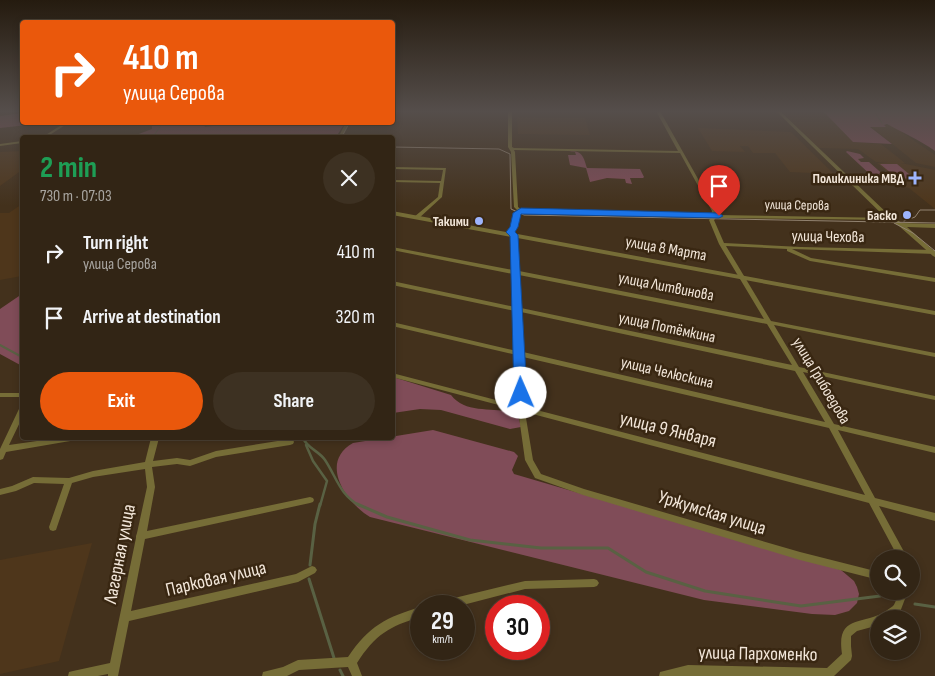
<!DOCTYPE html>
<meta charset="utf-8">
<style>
body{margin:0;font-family:"Sofia Sans Condensed",sans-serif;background:#3d3122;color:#f1f3f6;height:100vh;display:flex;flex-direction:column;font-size:19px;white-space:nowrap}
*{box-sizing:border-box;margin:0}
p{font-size:16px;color:#a8a5a0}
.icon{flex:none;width:28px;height:28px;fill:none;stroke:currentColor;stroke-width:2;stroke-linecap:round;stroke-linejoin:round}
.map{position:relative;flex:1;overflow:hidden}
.side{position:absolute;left:20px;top:135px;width:375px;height:305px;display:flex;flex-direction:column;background:#322515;border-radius:5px;box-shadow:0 2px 8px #0003,0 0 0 1px #4d4234}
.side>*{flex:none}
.top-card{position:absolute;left:20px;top:20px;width:375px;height:105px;border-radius:5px;box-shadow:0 2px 8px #0003,0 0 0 1px #4d4234;background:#ea580c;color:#fff;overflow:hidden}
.fabs{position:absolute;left:870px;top:550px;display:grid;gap:10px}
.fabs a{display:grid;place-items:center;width:50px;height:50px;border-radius:50%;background:#322515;box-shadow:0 2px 8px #0003,0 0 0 1px #4d4234;font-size:25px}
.speed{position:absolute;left:410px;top:595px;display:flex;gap:10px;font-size:25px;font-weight:700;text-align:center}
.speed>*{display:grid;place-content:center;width:65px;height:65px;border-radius:50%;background:#322515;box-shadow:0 2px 8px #0003,0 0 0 1px #4d4234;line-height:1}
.speed small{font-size:12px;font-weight:400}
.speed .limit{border:8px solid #d22;background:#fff;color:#111}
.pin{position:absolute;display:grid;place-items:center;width:42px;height:42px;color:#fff;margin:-51px -21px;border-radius:50% 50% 50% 0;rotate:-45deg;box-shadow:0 0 5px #0007}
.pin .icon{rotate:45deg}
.me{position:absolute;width:55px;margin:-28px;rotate:359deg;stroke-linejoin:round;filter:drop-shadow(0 0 4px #0008)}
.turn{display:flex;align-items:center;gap:18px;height:105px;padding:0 20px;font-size:22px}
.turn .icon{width:65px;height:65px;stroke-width:2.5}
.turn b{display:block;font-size:35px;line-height:42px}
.round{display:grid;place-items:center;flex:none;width:52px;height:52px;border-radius:26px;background:#3d3122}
.headline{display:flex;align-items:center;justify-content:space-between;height:85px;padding:0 20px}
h1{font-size:30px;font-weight:700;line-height:38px;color:#1e9e55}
.action{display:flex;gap:10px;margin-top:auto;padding:10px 20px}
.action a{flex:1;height:58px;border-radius:30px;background:#ea580c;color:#fff;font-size:20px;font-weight:700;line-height:58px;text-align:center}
.action a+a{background:#3d3122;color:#f1f3f6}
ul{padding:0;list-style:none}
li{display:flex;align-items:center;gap:15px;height:65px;padding:0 20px}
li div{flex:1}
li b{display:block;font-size:19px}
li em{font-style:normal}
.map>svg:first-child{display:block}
.built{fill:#4e361b}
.green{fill:#804c58}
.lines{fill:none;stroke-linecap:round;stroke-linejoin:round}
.stream-far3{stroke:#596143;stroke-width:1}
.stream-far2{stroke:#596143;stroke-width:2}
.stream-far1{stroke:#596143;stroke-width:2.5}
.stream{stroke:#596143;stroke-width:3}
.minor{fill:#766d37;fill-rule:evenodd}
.tertiary{fill:#766d37;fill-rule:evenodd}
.tram{stroke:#928371;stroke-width:1}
.route{fill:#1a73e8;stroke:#114b97}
.poi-dot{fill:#9db4fd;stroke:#392712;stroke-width:2}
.labels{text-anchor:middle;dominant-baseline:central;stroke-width:5;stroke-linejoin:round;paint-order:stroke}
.far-poi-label{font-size:14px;font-weight:bold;fill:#f2e6d9;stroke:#392712;text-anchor:end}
.far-street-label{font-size:14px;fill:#f2e6d9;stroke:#392712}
.street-label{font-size:16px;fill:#f2e6d9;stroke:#392712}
.near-street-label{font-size:19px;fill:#f2e6d9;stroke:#392712}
</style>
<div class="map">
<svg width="935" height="676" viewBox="0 0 935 676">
<rect width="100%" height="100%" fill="#43311c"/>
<g class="built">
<polygon points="781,112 825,113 853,142 881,144 905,163 901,163 935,170 935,209 909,188 905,187 877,163 887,162 876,162 858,149 819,148"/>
<polygon points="517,117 585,118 590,135 518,134"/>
<polygon points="883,124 893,126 935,155 935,167 916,163 870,126"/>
<polygon points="698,128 791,132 834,174 790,172 775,153 753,153 748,146 740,146 745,152 712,151"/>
<polygon points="22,151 22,170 0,186 0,152"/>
<polygon points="22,204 22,240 20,242 22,243 22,276 0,280 0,213 9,213"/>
<polygon points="92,543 59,661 0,674 0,560"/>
</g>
<g class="green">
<path d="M823,111H935V151C920,140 903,133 887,124L884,125L886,127H870L892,144L853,142Z"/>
<polygon points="22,113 22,122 45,123 0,128 0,116"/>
<polygon points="243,122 345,123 336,137 131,137 152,129 152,126 157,123 191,123 191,125 203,124 205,127"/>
<path d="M569,151C582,151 583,155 587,168L640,169L644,177L643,178H630L632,184L626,183L625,179L607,178L590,182L586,168L570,165L568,155H576L575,152Z"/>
<polygon points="847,151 860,154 864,158 858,159 861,162 869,162 887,178 874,178 846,152"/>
<polygon points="880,164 897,164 915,179 897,178"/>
<polygon points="22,294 22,369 22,366 0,354 0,309"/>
<path d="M393,377L451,395C467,416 497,405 518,415L521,427L510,429L441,410L420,409L393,413Z"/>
<path d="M433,430L514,452L518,456L512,470L514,474L841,570L854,581L857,587L859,594L857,603L849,611L835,615L812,614L704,600L370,517C345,502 319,462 353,443Z"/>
</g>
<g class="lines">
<g class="stream-far3">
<polyline points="874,111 882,123"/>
<polyline points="148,138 154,135 164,122"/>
</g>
<polyline class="stream-far2" points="0,345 22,357"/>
<g class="stream-far1">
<path d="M303,438C307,448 319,451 325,460C337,478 339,494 360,506"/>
<polyline points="306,445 313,461 327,481 320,506"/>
</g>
<g class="stream">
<polyline points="357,504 387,517 470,540 541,548 608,548 646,572 705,591 801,606 880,596"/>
<polyline points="310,565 315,524 320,504"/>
<polyline points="309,579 334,658"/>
<polyline points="915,604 935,607"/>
<polyline points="340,670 343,676"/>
</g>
<g class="minor">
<path d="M508,111H512V147L514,148L678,151L656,111H660L716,211V215L892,218L894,219L892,220L716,218L714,220L724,243L801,247L935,250V254L792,249L811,258L935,278V282L810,261L787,251V249L726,246L771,321L935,353V357L774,325L799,367L935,396V400L803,372L834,424L935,447V453L838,430L875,498L935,513V521L879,506L908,559H899L869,503L525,412L533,460L541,474L584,489L800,552L879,572V580L800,560L583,495L535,478L525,460L518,410L392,377V373L496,400L517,392V355L392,326V322L517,351L515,311L392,285V281L515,307L513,274L392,250V247L513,270L512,235L509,232L512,227L513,214L518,211L514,207L511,152L508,147ZM514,150L680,153L712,211L711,215L610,214L522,210L518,207L515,152ZM522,212L610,216L711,218L709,220L719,244L764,319L519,271L516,235L514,232L516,227L517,215ZM519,275L767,324L792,365L521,308ZM521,312L795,371L825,422L523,352ZM523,357L829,428L865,495L525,407ZM517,397V405L504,402Z"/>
<polygon points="66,122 70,122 45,138 41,138"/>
<polygon points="22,141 22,143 0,146 0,144"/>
<polygon points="392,167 446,168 442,197 418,219 414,219 414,217 438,197 440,183 392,182 392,180 441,181 443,170 392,169"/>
<rect x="0" y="393" width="22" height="4"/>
<polygon points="22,408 22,418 9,445 58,438 76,438 76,440 6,452 3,459 0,460 0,449 18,411 19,409"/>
<polygon points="151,438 159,438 153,461 177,458 190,460 216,451 290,439 293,440 294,442 293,444 290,445 216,457 190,466 177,464 152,467 155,487 147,531 310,497 313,498 314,500 313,502 310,503 145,539 131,611 296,574 312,566 315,567 317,570 315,573 298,582 129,621 118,676 108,676 108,674 98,676 68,676 69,672 73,671 110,663 136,538 136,536 137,533 147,487 145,469 93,477 72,483 57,527 56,530 53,531 50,530 49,527 64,484 34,483 16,491 0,495 0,489 12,486 33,477 69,478 93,471 145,462"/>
<polygon points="594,579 597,580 599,583 597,586 594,587 525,589 459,606 437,606 439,603 442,601 525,581"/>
<path d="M898,591H908L900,612L891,619H879V625L857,631L851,636V646L852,656L851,660L834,676H659L660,672L688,665L827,668L842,654C836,614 862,626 886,611C888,609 891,608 893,606C896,603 897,596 898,591Z"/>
<path d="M421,607V617C389,626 375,635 357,663L362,676H352L348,667L299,670L287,676H262L263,672L283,667L298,660L348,657C369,626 386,617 421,607Z"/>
</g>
<g class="tertiary">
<polygon points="776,111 780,111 890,216 902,223 935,224 935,228 907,227 935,252 935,257 933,256 899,226 886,218"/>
<polygon points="346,122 350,122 342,138 338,138"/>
<polygon points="392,211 935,311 935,315 392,215"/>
</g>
<g class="tram">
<polyline points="341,138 350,122"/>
<polyline points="392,147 499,149 510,154 511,209 524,215 935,223"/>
<polyline points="904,221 915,217 920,210 935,210"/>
<polyline points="894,223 913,233 935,251"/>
</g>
</g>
<linearGradient id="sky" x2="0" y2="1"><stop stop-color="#251b0f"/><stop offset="0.54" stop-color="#554e4b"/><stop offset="1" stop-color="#554e4b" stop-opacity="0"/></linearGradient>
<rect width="935" height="206" fill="url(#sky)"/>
<polygon class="route" points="521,208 719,213 723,216 719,218 521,214 518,227 515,232 518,235 527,393 521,397 514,393 510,236 506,232 510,227 513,213"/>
<g class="poi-dot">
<path d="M912.5 170.5h5v5h5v5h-5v5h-5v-5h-5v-5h5z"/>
<circle cx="907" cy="215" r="5"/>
<circle cx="479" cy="221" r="5"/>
</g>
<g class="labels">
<g class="far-poi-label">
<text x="904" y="178">Поликлиника МВД</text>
<text x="897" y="215">Баско</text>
<text x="469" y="221">Такими</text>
</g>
<g class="far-street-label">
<text transform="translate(797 205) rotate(1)">улица Серова</text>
</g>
<g class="street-label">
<text transform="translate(828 237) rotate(1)">улица Чехова</text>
<text transform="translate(666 249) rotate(10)">улица 8 Марта</text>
<text transform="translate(666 287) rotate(11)">улица Литвинова</text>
<text transform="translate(667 328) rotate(12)">улица Потёмкина</text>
<text transform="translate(667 373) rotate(13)">улица Челюскина</text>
<text transform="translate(821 381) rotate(59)">улица Грибоедова</text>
</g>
<g class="near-street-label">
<text transform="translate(668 430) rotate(14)">улица 9 Января</text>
<text transform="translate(712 513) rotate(17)">Уржумская улица</text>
<text transform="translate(120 554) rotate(-79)">Лагерная улица</text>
<text transform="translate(216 579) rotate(-13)">Парковая улица</text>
<text transform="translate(758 654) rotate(1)">улица Пархоменко</text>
</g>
</g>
</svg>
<div class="fabs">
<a><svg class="icon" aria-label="search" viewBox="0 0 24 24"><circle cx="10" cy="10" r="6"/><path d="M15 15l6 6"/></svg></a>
<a><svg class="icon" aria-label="layers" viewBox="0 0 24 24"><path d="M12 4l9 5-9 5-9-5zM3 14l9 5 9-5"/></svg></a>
</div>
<div class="speed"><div>29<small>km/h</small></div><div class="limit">30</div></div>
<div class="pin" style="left:719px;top:216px;background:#d93025"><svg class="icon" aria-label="arrive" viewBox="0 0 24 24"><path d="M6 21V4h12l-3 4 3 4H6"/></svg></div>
<svg class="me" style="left:521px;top:393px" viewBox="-20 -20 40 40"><circle r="19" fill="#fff"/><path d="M0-13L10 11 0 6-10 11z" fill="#1a73e8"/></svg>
<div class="top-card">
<div class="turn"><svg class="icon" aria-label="right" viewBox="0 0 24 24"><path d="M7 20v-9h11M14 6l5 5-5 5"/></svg><div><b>410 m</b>улица Серова</div></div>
</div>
<section class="side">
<div class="headline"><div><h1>2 min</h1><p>730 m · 07:03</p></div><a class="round"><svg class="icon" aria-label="close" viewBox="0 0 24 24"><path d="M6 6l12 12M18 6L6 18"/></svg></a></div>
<ul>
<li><svg class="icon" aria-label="right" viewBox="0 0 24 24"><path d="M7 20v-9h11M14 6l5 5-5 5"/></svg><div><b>Turn right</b><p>улица Серова</p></div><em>410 m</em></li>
<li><svg class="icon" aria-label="arrive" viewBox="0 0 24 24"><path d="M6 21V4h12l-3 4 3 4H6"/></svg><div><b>Arrive at destination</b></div><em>320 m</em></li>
</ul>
<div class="action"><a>Exit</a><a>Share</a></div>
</section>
</div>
